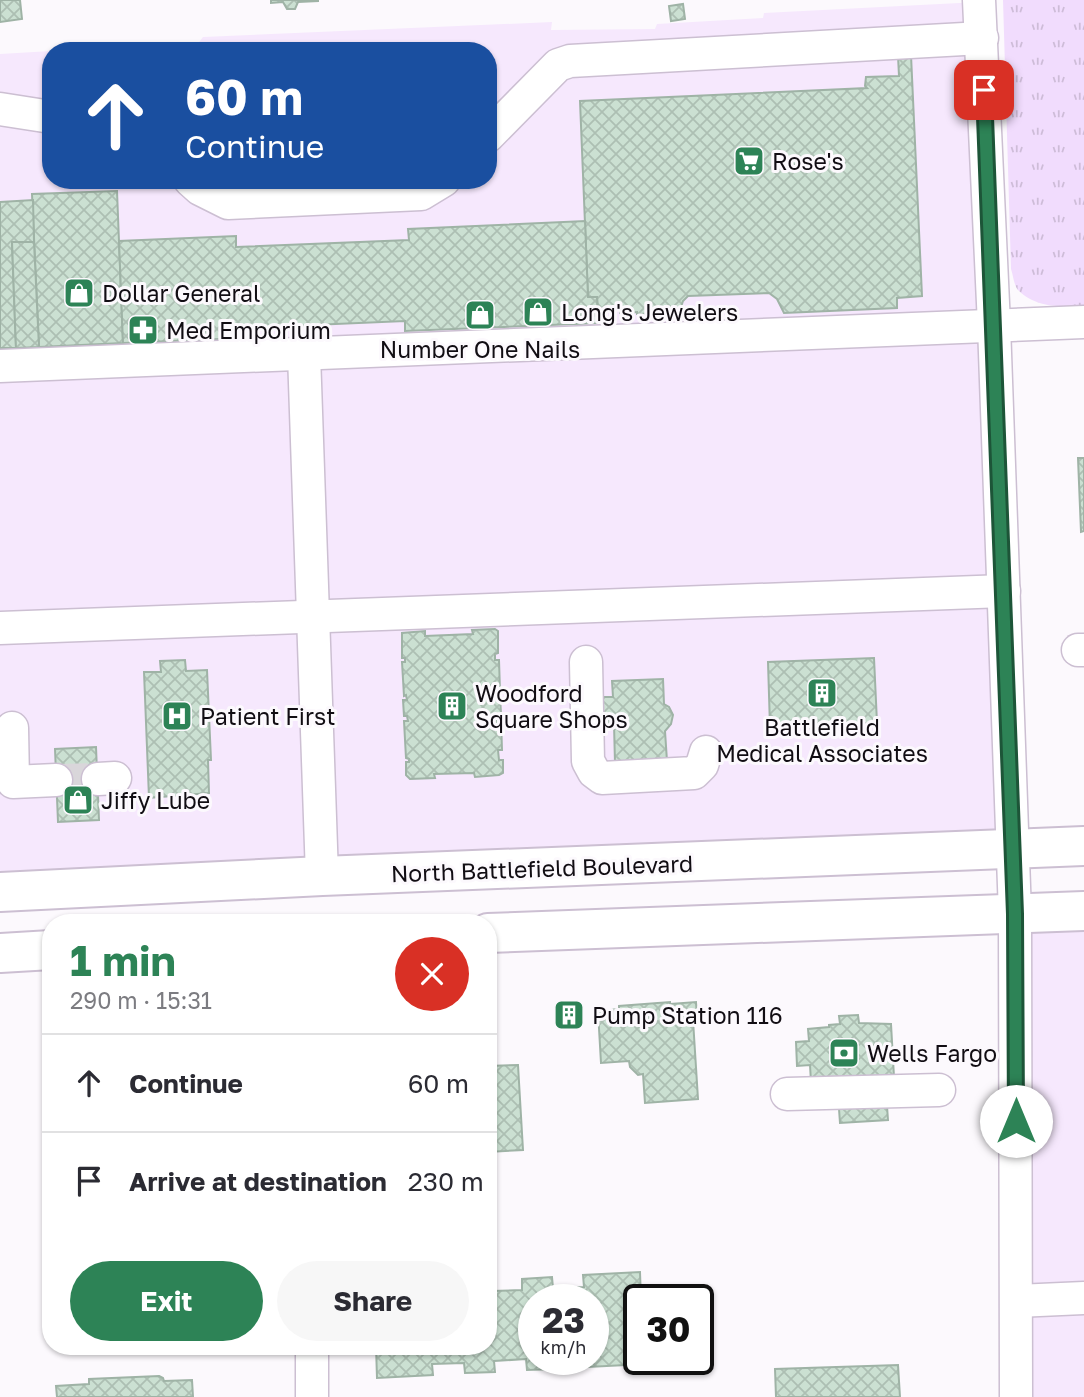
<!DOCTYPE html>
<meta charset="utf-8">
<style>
body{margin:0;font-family:"Golos Text",sans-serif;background:#f7f7f7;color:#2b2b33;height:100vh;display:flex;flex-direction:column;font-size:26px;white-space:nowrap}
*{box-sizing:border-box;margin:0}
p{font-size:23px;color:#7c7c81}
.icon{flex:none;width:38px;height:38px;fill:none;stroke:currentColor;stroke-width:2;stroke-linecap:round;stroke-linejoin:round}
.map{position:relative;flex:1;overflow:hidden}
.drawer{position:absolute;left:42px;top:914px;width:455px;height:441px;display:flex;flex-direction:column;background:#fff;border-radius:28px;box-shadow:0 2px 5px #0004}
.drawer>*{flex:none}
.banner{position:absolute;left:42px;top:42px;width:455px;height:147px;border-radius:28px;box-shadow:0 2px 5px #0004;background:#1a4fa0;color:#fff;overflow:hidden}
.speed{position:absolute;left:518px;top:1284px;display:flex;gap:14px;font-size:35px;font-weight:700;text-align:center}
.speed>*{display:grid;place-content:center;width:91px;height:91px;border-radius:50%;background:#fff;box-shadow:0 2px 5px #0004;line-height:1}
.speed small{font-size:18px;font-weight:400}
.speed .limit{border:4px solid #111;border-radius:10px;background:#fff;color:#111}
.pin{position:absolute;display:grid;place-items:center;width:60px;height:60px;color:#fff;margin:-30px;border-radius:14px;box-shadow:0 4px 10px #0006}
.me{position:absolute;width:77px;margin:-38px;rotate:0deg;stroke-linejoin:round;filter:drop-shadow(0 0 5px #0008)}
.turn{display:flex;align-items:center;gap:24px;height:147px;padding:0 28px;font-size:32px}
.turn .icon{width:91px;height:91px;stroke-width:2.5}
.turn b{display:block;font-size:49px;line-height:60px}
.round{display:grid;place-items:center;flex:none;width:74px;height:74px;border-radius:37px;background:#f7f7f7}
.head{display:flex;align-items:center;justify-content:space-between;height:119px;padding:0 28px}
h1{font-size:42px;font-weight:700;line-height:52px;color:#2d8356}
.button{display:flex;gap:14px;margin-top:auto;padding:14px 28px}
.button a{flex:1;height:80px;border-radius:42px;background:#2d8356;color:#fff;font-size:28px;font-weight:700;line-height:80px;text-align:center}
.button a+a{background:#f7f7f7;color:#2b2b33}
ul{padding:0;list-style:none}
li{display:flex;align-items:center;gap:21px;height:98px;padding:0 28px;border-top:2px solid #e1e1e2}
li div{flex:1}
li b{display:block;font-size:26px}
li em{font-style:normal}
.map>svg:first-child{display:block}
.built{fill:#f6e8fd}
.park{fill:url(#park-tufts)}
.building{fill:url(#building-cross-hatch);stroke:#9fb3a6;stroke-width:2}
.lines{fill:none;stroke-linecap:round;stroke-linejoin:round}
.minor-tunnel{stroke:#d9d6da;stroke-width:32;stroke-dasharray:32 16;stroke-linecap:butt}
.minor-casing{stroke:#ccbfd2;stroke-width:35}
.major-casing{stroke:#ccbfd2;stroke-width:42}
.minor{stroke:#fff;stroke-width:32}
.major{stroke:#fff;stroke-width:38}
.route-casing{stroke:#1d5538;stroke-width:18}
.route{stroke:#2d8356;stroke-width:12}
.labels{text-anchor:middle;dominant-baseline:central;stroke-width:6;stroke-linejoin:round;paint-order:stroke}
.poi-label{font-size:23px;fill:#110d13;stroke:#fcf9fd;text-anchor:start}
.street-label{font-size:23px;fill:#110d13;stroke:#fcf9fd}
</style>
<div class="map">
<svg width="1084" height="1397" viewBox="0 0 1084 1397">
<defs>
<pattern id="park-tufts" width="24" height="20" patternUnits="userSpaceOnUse" patternTransform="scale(1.75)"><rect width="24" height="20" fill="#f1dcfd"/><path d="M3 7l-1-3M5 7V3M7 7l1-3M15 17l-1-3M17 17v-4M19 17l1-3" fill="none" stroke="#cebcd8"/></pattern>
<pattern id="building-cross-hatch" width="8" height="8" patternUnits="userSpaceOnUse" patternTransform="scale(1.75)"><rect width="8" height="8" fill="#cbe0d2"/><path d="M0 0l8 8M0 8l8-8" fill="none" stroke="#adbfb3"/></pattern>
</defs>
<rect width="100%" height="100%" fill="#fcf9fd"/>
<g class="built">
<polygon points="979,2 1013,850 0,892 0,54 51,51 51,180 488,180 488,51 64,51 197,45 203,37 552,22 551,30 655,29 657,24 763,18 764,13"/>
<polygon points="1084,911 1084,1397 1015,1397 1015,914"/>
</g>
<path class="park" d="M1003,0H1084V306C1061,307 1036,308 1018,290C1014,285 1013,275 1011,269Z"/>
<g class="building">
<polygon points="0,0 20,0 22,19 0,22"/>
<polygon points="271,0 318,0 318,1 298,2 295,9 287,9 283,2 271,3"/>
<polygon points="683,4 685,19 671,21 669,6"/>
<polygon points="911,55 922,296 897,298 897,308 784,313 777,299 769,293 688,296 683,301 680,310 663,310 663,313 637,314 637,312 620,313 620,309 598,310 597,297 588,297 580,101 867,88 865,86 866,77 899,76 898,56"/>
<polygon points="117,191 123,343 39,347 32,194"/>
<polygon points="33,200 34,242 12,242 16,348 0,348 0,202"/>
<polygon points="585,221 588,297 597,297 598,323 405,331 405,321 243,328 243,338 123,343 119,241 236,236 236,247 409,240 408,229"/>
<polygon points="12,242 34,242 39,347 16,348"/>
<polygon points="1078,458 1084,458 1084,531 1081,532"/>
<polygon points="495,629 498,631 498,653 495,654 495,660 499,660 500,691 495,691 496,697 500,697 501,713 497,713 497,719 501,719 502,750 498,750 499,760 503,760 503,773 499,775 475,777 474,773 434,774 435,778 410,779 406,775 406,762 409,762 409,759 406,758 404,721 408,721 407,716 404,716 403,700 407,700 406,695 404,696 402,662 405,662 405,658 402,658 402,633 425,631 425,636 473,634 472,630"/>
<polygon points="874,658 877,723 858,723 858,730 811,731 810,726 770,727 768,662"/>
<polygon points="185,660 186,671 207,670 211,760 208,760 209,793 149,798 144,672 161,672 160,661"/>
<polygon points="663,679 664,704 669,707 673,715 671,724 665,731 667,761 615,763 614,724 604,724 602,697 613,697 612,681"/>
<polygon points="96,747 99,820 58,822 55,749"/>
<polygon points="670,1002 670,1004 696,1002 697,1019 693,1020 698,1099 645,1103 643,1074 638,1075 630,1067 629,1061 601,1063 598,1011 619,1009 619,1006"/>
<polygon points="577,1005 578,1025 562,1026 561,1006"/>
<polygon points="858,1015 859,1023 891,1024 894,1077 811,1082 810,1065 797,1066 796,1042 809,1041 808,1029 829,1027 829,1025 840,1024 839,1016"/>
<polygon points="518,1065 523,1150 488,1152 488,1066"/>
<polygon points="885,1078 888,1120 840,1123 837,1081"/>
<polygon points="640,1272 641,1300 639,1300 639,1360 644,1360 645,1364 588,1367 588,1360 593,1360 593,1300 534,1300 534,1360 556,1360 556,1369 527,1370 526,1359 494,1361 495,1372 465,1373 464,1363 432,1364 433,1375 377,1378 376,1346 488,1346 488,1281 491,1280 491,1291 522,1290 522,1279 552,1277 553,1288 584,1287 583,1275"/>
<polygon points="898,1365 900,1397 776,1397 775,1369"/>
<polygon points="159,1376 163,1378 164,1381 192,1380 193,1397 57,1397 56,1386 89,1384 89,1379"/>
</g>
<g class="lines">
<polyline class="minor-tunnel" points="56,780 98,779"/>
<g class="minor-casing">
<g id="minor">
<polyline points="979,0 994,325 1015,914 1016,1397"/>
<polyline points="0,109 51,117"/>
<polyline points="488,136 558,65 570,61 982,38"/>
<polyline points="190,180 200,189 228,203 421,194 444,180"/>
<polyline points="304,354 322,876"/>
<polyline points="0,366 1084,322"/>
<polyline points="0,628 1004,591"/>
<polyline points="1078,650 1084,650"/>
<polyline points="586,662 588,761 594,772 602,778 694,773 702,765 706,752"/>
<polyline points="12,728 13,782 56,780"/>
<polyline points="98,779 115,778"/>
<polyline points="787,1094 939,1090"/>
<polyline points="1017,1301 1084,1298"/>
<polyline points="312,1346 312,1397"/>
</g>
</g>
<g class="major-casing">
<g id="major">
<polyline points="0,892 322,876 1084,846"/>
<polyline points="488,933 1084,911"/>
<polyline points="0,953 51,950"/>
</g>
</g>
<use href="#minor" class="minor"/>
<use href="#major" class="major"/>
</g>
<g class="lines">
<g class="route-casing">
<polyline id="route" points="984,90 1015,914 1016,1121"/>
</g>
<use href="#route" class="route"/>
</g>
<defs>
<g id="supermarket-square" transform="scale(1.575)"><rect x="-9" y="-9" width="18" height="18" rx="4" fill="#2d8356" stroke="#fcf9fd"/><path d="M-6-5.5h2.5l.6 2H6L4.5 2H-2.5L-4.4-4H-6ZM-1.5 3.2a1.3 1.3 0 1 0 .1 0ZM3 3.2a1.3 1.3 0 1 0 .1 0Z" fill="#fff"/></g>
<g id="shop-square" transform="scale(1.575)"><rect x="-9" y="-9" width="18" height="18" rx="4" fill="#2d8356" stroke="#fcf9fd"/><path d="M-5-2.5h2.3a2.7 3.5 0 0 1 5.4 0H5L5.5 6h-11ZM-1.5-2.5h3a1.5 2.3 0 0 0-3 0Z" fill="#fff"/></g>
<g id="pharmacy-square" transform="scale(1.575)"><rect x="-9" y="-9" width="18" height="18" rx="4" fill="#2d8356" stroke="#fcf9fd"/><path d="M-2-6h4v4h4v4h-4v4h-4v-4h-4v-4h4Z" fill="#fff"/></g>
<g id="building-square" transform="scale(1.575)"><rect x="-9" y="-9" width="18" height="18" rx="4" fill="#2d8356" stroke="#fcf9fd"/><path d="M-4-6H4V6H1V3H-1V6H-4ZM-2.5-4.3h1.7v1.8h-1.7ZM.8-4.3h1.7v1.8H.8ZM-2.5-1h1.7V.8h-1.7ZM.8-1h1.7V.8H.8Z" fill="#fff"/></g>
<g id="hospital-square" transform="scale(1.575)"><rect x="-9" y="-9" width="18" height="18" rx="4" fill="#2d8356" stroke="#fcf9fd"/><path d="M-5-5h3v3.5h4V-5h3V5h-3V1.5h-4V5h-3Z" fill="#fff"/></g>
<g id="bank-square" transform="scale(1.575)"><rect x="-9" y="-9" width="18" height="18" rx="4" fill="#2d8356" stroke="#fcf9fd"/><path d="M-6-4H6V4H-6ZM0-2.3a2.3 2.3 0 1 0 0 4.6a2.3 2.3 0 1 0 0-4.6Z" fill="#fff"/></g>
</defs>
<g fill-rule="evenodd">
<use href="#supermarket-square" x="749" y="161"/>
<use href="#shop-square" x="79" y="293"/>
<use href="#shop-square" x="538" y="312"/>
<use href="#shop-square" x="480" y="315"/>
<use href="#pharmacy-square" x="143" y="330"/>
<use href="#building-square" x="822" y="693"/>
<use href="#building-square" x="452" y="706"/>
<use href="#hospital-square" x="177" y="716"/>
<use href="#shop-square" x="78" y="800"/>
<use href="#building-square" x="569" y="1015"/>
<use href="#bank-square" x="844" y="1053"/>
</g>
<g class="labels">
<g class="poi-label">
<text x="772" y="161">Rose's</text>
<text x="102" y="293">Dollar General</text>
<text x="561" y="312">Long's Jewelers</text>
<text x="166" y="330">Med Emporium</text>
<text x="480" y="349" text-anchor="middle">Number One Nails</text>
<text x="475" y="693">Woodford<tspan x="475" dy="26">Square Shops</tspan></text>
<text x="200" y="716">Patient First</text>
<text x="822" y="727" text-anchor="middle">Battlefield<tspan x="822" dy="26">Medical Associates</tspan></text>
<text x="101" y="800">Jiffy Lube</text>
<text x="592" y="1015">Pump Station 116</text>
<text x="867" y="1053">Wells Fargo</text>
</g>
<g class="street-label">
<text transform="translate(542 868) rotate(-2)">North Battlefield Boulevard</text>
</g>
</g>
</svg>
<div class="speed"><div>23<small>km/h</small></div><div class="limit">30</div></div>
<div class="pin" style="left:984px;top:90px;background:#d93025"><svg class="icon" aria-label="arrive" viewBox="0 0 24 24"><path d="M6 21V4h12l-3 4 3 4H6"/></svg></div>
<svg class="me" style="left:1016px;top:1121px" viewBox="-20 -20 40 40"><circle r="19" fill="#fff"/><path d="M0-13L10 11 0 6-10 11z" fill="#2d8356"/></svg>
<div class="banner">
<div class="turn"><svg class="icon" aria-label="ahead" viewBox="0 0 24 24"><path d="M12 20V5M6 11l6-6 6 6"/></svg><div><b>60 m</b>Continue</div></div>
</div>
<section class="drawer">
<div class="head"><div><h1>1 min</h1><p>290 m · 15:31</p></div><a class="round" style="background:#d93025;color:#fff"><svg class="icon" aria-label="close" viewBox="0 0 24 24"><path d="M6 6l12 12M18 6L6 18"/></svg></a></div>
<ul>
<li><svg class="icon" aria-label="ahead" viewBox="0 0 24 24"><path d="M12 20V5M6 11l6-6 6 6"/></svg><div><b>Continue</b></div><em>60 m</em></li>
<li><svg class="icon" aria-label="arrive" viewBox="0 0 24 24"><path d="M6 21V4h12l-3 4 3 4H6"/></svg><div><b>Arrive at destination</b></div><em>230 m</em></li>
</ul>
<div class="button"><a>Exit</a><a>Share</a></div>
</section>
</div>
